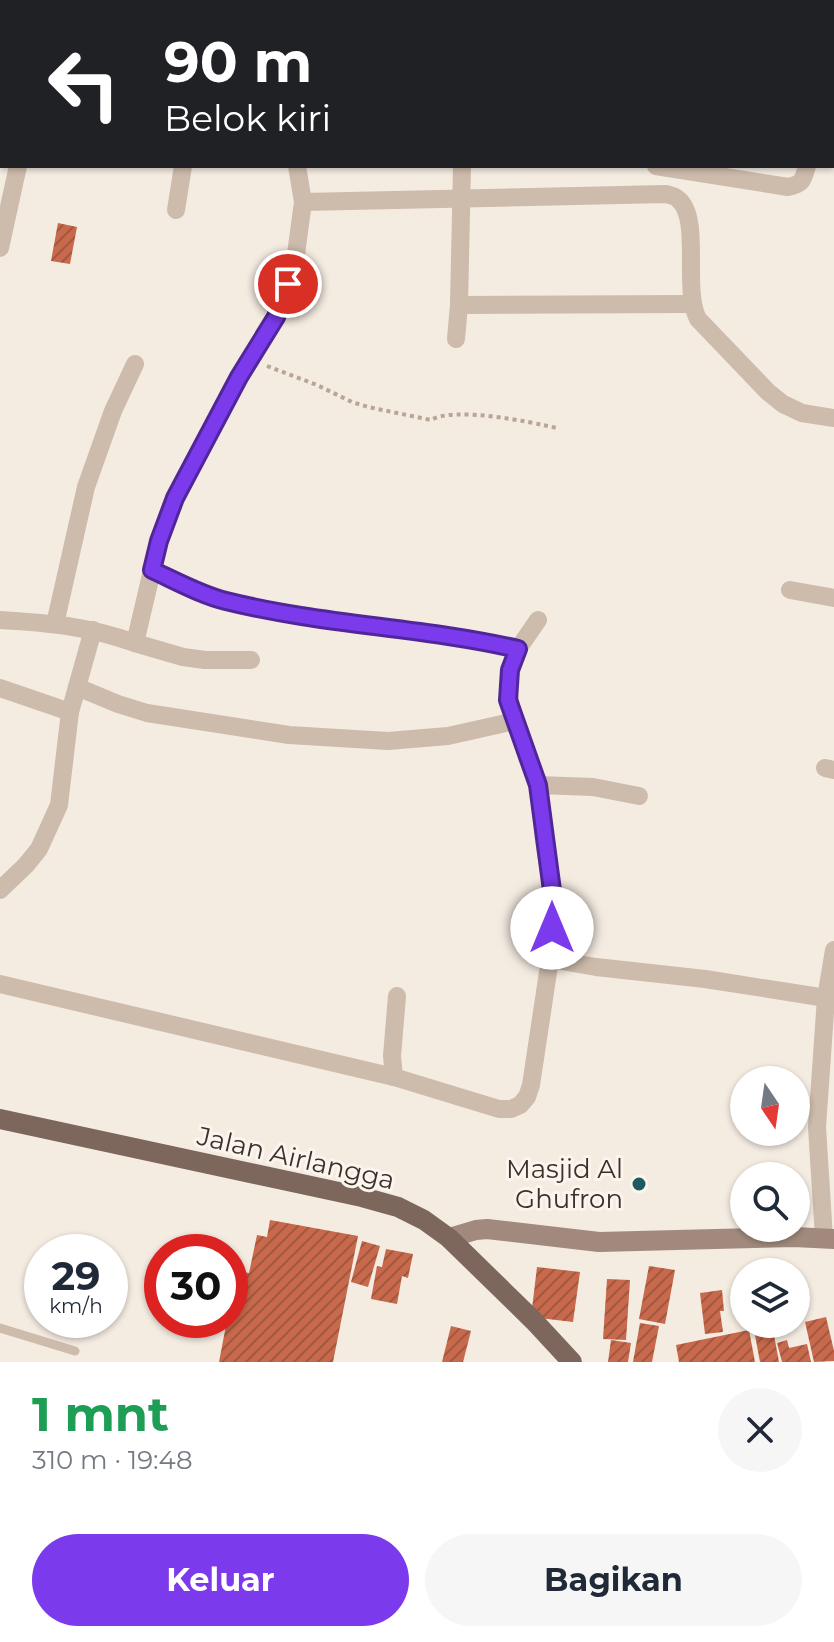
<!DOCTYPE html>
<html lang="id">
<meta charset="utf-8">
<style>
body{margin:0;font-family:Montserrat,sans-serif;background:#f6f6f7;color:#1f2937;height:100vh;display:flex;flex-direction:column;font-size:30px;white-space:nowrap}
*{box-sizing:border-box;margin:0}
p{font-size:26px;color:#747a83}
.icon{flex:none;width:44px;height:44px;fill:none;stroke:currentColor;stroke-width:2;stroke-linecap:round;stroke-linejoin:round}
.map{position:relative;height:1362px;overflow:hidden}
.drawer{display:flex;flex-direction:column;background:#fff;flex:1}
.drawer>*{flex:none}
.banner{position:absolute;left:0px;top:0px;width:834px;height:168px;box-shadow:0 2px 6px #0004;background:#202124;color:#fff;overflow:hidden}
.needle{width:52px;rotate:167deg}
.controls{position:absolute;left:730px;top:1066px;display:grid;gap:16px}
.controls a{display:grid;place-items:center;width:80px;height:80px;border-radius:50%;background:#fff;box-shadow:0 2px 6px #0004;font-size:40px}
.speed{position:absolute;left:24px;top:1234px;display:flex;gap:16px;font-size:40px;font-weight:700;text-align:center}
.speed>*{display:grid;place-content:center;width:104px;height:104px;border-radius:50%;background:#fff;box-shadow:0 2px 6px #0004;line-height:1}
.speed small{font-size:20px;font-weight:400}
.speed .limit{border:12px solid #d22;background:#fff;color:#111}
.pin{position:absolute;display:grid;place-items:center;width:68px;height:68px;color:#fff;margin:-34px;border:4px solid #fff;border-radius:50%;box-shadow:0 2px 8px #0007}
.me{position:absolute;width:88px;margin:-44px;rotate:0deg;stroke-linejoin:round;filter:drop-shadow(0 0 6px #0008)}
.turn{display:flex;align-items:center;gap:28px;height:168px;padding:0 32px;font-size:36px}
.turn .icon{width:104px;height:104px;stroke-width:2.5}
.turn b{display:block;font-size:56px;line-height:68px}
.round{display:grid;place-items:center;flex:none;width:84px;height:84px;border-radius:42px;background:#f6f6f7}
.summary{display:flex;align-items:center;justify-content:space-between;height:136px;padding:0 32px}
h1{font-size:48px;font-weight:700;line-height:60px;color:#1e9e55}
.cta{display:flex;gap:16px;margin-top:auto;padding:16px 32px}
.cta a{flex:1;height:92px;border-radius:48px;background:#7c3aed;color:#fff;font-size:32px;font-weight:700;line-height:92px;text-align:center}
.cta a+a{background:#f6f6f7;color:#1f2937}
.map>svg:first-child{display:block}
.building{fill:url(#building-hatch)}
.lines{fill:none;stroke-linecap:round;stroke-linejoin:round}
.path{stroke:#b9a596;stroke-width:4;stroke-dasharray:4 4;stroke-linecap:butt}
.lane{stroke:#cdbbac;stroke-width:9}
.street{stroke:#cdbbac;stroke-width:18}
.secondary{stroke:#a18a7d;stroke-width:20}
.primary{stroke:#7d675c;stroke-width:20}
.route-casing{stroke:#51269a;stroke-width:20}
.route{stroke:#7c3aed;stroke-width:14}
.poi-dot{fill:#1f5a5e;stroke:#fbf5ee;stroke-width:3}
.labels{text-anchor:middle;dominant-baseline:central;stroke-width:6;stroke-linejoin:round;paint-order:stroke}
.street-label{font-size:26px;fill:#3b302b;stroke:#fbf5ee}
.poi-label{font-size:26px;fill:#3b302b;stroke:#fbf5ee;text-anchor:end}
</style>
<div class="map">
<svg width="834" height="1362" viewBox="0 0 834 1362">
<defs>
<pattern id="building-hatch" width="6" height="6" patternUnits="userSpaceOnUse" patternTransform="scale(2)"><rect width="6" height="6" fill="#c8694b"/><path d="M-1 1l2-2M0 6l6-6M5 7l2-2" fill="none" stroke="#a4573f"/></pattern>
</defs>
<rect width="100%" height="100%" fill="#f4ebe1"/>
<g class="building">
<polygon points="58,223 77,227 70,264 51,261"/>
<polygon points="270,1220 358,1236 333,1362 219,1362 227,1320 230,1320 230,1305 236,1271 249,1273 257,1235 267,1237"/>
<polygon points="362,1241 380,1246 368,1287 351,1282"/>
<polygon points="386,1249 413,1254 408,1278 402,1276 397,1304 371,1299 377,1266 382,1267"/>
<polygon points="649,1266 675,1270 665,1324 639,1319"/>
<polygon points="537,1267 580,1272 573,1322 531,1317"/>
<polygon points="607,1279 630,1280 626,1340 603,1339"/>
<polygon points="722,1290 724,1311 720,1311 723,1332 705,1334 700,1293"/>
<polygon points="826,1317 834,1351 834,1361 814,1362 805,1322"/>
<polygon points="640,1323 659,1326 652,1362 633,1362"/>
<polygon points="772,1324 779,1362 760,1362 754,1330 760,1329 759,1325"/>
<polygon points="451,1326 471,1331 463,1362 442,1362"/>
<polygon points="749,1330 755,1362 679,1362 676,1345"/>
<polygon points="611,1340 631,1343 628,1362 608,1362"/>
<polygon points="787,1340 789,1348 807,1344 811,1362 782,1362 777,1343"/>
</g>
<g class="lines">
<path class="path" d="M267,366L317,385L352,402L368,407L431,420C455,406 530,422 557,428"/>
<polyline class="lane" points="0,1328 75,1351"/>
<g class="street">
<polyline points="38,2 38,0"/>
<polyline points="255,2 255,0"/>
<polyline points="648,2 648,0"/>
<polyline points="832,24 834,16"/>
<polyline points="0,41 2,42"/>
<polyline points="832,137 834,137"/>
<polyline points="462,166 459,305 692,304"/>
<path d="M656,166L788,187C803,184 803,180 807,166"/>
<path d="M303,202L666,194C670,195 675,196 678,199C702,218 682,289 698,319L768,392L783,404L802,413L834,418"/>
<polyline points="176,210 183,166"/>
<polyline points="0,248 18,166"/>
<polyline points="456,339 459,305"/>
<path d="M152,570C176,581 201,595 226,601C322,625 422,627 518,649"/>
<polyline points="790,590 834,598"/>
<path d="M0,620C50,623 87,626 135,643L159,541L175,498L239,377L276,317L288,284L296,254L303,202L297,166"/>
<polyline points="538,620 518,649 510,670 508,690 512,711 538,785 544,840 553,898 550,959"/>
<polyline points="55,624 86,487 113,411 135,364"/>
<polyline points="135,643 183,657 205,660 251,660"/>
<polyline points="77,687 118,704 147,713 289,735 388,741 448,736 515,721"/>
<polyline points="0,688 70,712"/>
<polyline points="825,768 834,770"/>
<polyline points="538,785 593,787 639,796"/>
<polyline points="0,890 26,865 39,849 59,805 70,712 93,630"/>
<polyline points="0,984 394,1077 499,1109 511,1109 520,1105 527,1097 531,1085 550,959 596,967 705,979 826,998"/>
<polyline points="394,1077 392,1056 397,996"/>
<polyline points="824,1238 817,1127 826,998 834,950"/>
</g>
<polyline class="secondary" points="449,1238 476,1230 487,1229 599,1242 794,1237 834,1239"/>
<polyline class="primary" points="0,1119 362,1197 398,1207 424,1220 449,1238 534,1321 572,1362"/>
</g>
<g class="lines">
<g class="route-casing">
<path id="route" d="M288,284L276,317L239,377L175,498L159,541L152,570C176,581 201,595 226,601C322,625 422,627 518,649L510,670L508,700L538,785L553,898L552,928"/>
</g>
<use href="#route" class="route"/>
</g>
<circle class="poi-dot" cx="639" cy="1184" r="8"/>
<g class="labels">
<g class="street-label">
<text transform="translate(296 1158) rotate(13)">Jalan Airlangga</text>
</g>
<g class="poi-label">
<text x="623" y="1169">Masjid Al<tspan x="623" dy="30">Ghufron</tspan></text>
</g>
</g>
</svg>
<div class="controls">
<a><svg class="needle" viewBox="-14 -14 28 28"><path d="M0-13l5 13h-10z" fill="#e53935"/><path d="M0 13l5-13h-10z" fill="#747a83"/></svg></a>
<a><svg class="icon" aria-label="search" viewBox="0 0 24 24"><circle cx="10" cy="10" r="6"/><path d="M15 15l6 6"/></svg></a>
<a><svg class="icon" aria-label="layers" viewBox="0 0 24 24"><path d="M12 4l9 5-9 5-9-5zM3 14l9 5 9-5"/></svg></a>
</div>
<div class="speed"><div>29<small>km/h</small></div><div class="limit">30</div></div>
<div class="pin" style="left:288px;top:284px;background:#d93025"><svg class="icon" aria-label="arrive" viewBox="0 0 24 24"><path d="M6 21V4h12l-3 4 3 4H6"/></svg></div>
<svg class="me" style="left:552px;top:928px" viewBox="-20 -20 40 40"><circle r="19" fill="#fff"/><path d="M0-13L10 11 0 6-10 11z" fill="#7c3aed"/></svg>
<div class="banner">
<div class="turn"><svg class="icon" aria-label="left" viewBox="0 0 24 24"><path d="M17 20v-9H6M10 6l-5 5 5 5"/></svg><div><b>90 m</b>Belok kiri</div></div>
</div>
</div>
<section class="drawer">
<div class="summary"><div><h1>1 mnt</h1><p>310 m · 19:48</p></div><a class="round"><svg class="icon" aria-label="close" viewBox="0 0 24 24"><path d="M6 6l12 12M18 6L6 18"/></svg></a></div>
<div class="cta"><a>Keluar</a><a>Bagikan</a></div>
</section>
